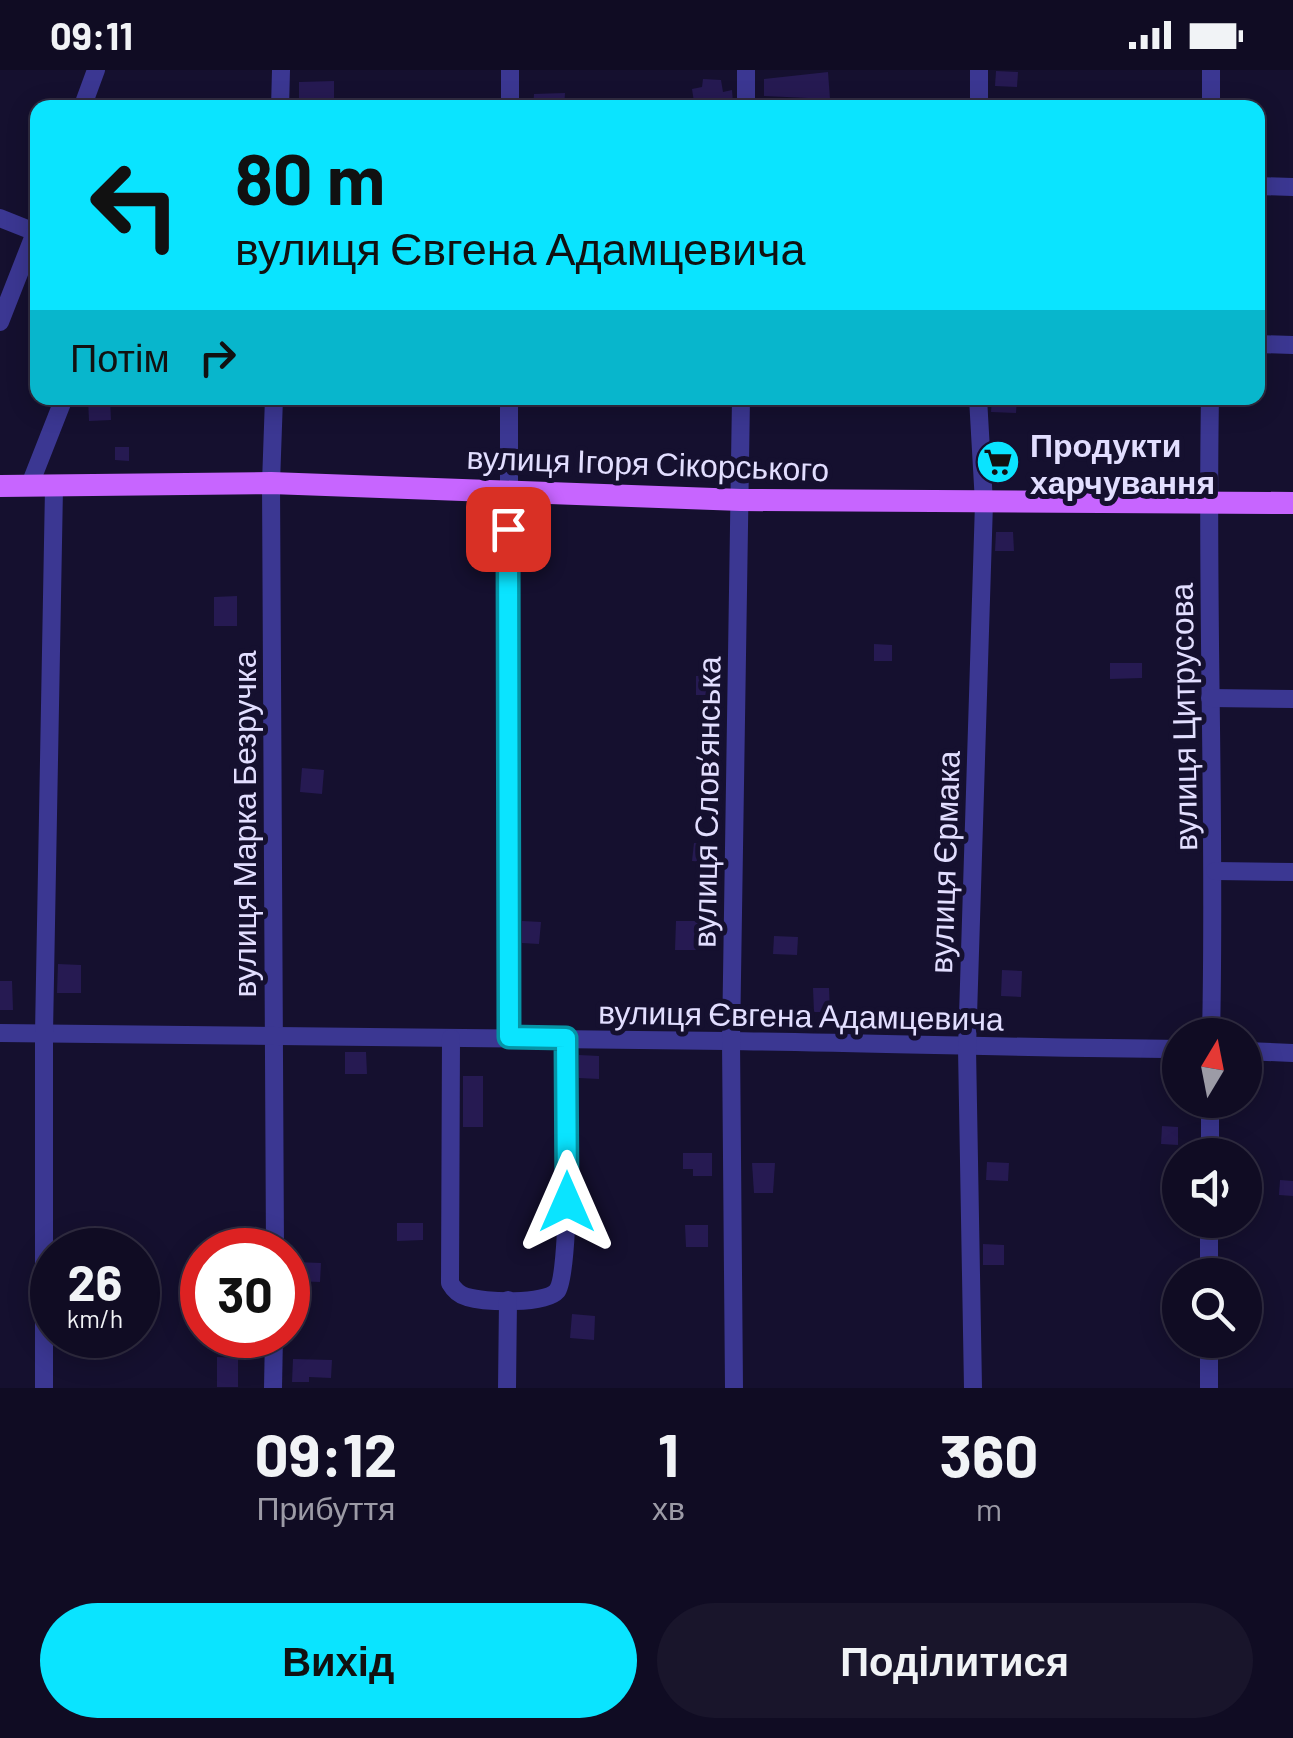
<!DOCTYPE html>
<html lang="uk">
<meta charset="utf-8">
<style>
body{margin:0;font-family:Barlow,sans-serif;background:#19152b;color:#f1f3f6;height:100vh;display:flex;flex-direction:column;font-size:38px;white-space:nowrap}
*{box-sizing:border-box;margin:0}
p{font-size:32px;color:#9c9ba6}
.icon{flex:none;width:55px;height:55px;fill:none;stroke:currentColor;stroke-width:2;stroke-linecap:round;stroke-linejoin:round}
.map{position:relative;height:1318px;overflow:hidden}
.details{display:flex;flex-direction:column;background:#100c23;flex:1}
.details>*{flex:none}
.hud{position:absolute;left:30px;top:30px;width:1235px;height:305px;border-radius:20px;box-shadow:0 5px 25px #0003,0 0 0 2px #302c41;background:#0ae4ff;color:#111;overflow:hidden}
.needle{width:65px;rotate:10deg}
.fabs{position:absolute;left:1162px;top:948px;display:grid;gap:20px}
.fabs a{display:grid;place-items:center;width:100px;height:100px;border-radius:50%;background:#100c23;box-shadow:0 5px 25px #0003,0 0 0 2px #302c41;font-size:50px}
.speed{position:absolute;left:30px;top:1158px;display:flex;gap:20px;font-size:50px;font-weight:700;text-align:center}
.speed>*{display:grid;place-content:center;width:130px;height:130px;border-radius:50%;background:#100c23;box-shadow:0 5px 25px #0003,0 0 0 2px #302c41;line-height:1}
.speed small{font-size:25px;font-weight:400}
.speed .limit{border:15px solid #d22;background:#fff;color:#111}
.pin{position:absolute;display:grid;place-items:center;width:85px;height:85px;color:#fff;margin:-42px;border-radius:20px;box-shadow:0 5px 15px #0006}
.me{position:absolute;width:110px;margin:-55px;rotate:0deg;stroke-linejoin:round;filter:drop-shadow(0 0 8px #0008)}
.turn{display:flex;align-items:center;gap:35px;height:210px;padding:0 40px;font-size:45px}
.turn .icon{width:130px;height:130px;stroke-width:2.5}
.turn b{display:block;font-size:70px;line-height:85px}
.then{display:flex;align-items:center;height:95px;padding:0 40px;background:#0003;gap:20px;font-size:38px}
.eta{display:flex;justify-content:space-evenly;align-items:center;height:170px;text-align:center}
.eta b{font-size:60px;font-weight:700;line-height:70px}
.primary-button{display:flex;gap:20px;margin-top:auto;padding:20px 40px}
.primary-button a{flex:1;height:115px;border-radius:60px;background:#0ae4ff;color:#111;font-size:40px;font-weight:700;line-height:115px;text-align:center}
.primary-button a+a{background:#19152b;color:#f1f3f6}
.status{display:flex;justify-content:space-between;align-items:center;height:70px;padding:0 50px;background:#100c23;direction:ltr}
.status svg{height:28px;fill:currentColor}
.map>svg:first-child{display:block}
.building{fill:#261a52}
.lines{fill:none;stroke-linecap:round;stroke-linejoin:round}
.minor{stroke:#3b3792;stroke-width:18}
.major{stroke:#c765ff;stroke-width:22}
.route-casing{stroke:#0694a6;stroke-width:25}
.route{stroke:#0ae4ff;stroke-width:18}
.labels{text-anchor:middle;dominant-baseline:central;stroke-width:10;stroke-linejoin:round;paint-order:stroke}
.poi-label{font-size:32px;font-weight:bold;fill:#e2deff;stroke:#15102f;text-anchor:start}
.street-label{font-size:32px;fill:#e2deff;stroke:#15102f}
</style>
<div class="status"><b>09:11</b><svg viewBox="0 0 49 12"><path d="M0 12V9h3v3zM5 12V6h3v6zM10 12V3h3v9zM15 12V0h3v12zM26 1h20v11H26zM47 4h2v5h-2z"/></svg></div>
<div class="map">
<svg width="1293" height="1318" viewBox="0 0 1293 1318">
<rect width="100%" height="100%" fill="#15102f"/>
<g class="building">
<polygon points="996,1 1018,2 1017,17 995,16"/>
<polygon points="828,2 830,29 764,26 764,9"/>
<polygon points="703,9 721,10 723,22 732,20 733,33 694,32 692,19 702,17"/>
<polygon points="334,11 334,32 299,32 299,12"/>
<polygon points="565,23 564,38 533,38 534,24"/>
<polygon points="88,328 110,328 111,350 89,351"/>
<polygon points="992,328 1017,328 1016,343 991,342"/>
<polygon points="115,377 129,377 129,391 115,390"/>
<polygon points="996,462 1013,462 1014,481 995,481"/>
<polygon points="237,526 237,556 214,556 214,527"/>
<polygon points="874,574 892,575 892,591 874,591"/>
<polygon points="1110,593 1142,593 1142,608 1110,609"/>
<rect x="696" y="606" width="21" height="19"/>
<polygon points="302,698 324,700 322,724 300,722"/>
<polygon points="694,773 716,775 715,793 692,791"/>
<polygon points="522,851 541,852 539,874 522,873"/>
<polygon points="676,851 705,851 705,880 675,880"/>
<polygon points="774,866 798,867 797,885 773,884"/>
<polygon points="58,894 81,895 81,923 57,923"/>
<polygon points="1002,900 1022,901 1021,927 1001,926"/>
<polygon points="0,911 12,911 13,940 0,940"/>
<polygon points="813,918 829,918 830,942 814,942"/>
<polygon points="345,982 366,982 367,1004 345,1004"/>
<polygon points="579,985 599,986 599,1009 579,1008"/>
<rect x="463" y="1006" width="20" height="51"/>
<polygon points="1162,1056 1178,1057 1178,1075 1161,1074"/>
<polygon points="683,1083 712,1083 712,1106 693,1106 693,1099 683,1099"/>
<polygon points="987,1092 1009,1093 1008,1111 986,1110"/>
<polygon points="752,1093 775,1093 773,1123 754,1123"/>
<polygon points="1280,1110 1293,1111 1293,1126 1279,1125"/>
<polygon points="397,1153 423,1153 423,1170 397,1171"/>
<polygon points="685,1155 708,1155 708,1177 686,1177"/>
<polygon points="983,1174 1004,1175 1004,1195 983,1195"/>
<polygon points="295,1192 321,1193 320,1212 294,1211"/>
<polygon points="572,1244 595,1246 594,1270 570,1268"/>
<polygon points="217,1287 238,1288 238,1317 217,1317"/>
<polygon points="293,1289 332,1290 331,1308 309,1307 309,1312 292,1312"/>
</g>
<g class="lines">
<g class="minor">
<polyline points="1211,0 1211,38"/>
<polyline points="82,38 96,0"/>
<polyline points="280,38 281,0"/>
<polyline points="510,38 510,0"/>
<polyline points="746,38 746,0"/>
<polyline points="979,38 979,0"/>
<polyline points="1258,116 1293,117"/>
<polyline points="0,148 35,162"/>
<polyline points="0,252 38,155"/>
<polyline points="1258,274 1293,275"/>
<polyline points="274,328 271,413 275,1180"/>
<polyline points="509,328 509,967"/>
<path d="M1210,328C1206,540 1216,752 1211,965"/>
<polyline points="29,417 64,328"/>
<polyline points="1210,628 1293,629"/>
<polyline points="1215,801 1293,802"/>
<path d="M0,963C242,965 484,967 726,971C878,973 1029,978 1180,979"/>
<path d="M451,968L450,1213C454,1220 459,1225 467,1227C484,1232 545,1235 557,1221C572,1202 567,1005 566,969"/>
<polyline points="1245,981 1293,983"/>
<polyline points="1210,1085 1210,1030"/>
<polyline points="1209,1205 1209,1150"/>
<polyline points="44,1318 44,963 54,418"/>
<polyline points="273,1318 274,1265"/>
<polyline points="507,1318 508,1230"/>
<polyline points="734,1318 731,971 741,328"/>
<polyline points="973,1318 967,978 984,433 978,328"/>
<polyline points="1209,1318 1209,1270"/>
</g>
<polyline class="major" points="0,416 271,413 741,430 1293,433"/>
</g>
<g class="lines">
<g class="route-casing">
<polyline id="route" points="508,459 509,967 566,968 567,1132"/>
</g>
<use href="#route" class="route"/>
</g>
<defs>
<g id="supermarket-disc" transform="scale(2.25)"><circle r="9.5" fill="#0ae4ff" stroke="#15102f"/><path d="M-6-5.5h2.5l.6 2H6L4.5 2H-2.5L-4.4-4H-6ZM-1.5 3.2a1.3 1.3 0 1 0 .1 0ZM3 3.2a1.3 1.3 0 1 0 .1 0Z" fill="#111"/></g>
</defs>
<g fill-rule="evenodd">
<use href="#supermarket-disc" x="998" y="392"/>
</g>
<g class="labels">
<g class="poi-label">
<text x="1030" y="374">Продукти<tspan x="1030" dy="37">харчування</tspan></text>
</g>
<g class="street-label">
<text transform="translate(648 392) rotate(2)">вулиця Ігоря Сікорського</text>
<text transform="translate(1182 647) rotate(-91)">вулиця Цитрусова</text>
<text transform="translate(705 732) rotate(-89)">вулиця Слов’янська</text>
<text transform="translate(243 754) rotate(-90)">вулиця Марка Безручка</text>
<text transform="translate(943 792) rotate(-88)">вулиця Єрмака</text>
<text transform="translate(801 944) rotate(1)">вулиця Євгена Адамцевича</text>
</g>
</g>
</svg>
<div class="fabs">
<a><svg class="needle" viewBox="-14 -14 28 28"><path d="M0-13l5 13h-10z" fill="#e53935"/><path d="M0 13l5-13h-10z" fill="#9c9ba6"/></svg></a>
<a><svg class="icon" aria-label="sound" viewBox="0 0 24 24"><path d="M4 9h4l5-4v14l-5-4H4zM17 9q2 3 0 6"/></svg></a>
<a><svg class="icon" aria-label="search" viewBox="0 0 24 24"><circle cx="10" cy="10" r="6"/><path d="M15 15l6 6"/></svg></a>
</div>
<div class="speed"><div>26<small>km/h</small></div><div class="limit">30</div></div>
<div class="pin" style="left:508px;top:459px;background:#d93025"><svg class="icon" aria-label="arrive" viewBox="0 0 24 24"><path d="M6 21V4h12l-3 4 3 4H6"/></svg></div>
<svg class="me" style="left:567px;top:1132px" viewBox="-20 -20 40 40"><path d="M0-17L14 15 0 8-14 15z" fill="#0ae4ff" stroke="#fff" stroke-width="4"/></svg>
<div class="hud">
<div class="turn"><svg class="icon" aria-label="left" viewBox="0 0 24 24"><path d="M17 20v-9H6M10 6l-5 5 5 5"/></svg><div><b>80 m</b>вулиця Євгена Адамцевича</div></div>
<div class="then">Потім<svg class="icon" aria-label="right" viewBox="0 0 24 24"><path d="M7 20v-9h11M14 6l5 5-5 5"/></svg></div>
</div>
</div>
<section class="details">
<div class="eta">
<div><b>09:12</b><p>Прибуття</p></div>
<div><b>1</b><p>хв</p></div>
<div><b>360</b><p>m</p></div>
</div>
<div class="primary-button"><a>Вихід</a><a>Поділитися</a></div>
</section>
